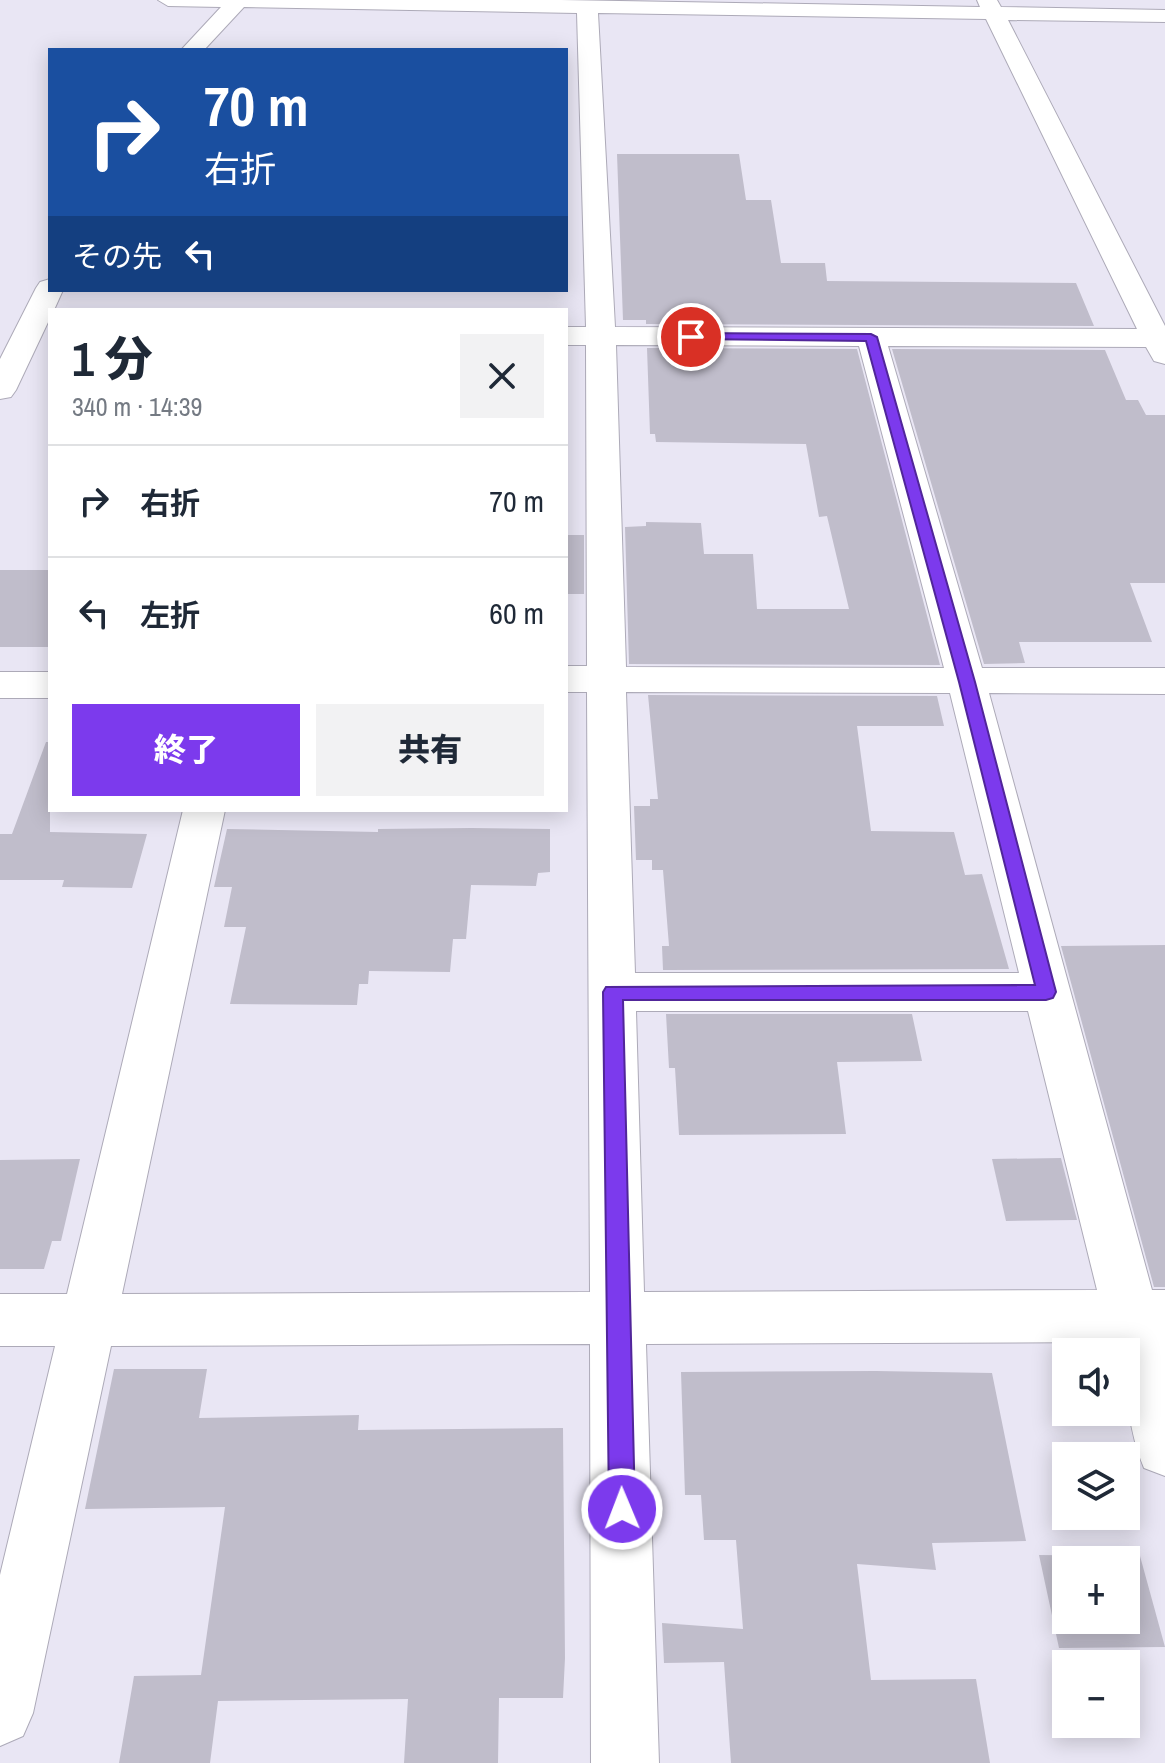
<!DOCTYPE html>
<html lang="ja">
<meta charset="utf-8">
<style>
body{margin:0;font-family:"Archivo Narrow","Noto Sans JP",sans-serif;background:#f2f2f3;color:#1f2937;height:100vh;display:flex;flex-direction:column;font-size:30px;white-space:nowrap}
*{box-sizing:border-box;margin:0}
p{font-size:26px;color:#747a83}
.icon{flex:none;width:44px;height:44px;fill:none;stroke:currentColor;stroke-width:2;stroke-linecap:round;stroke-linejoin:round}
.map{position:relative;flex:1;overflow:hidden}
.panel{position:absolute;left:48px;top:308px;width:520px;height:504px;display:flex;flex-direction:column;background:#fff;border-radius:0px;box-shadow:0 4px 20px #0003}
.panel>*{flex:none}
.guide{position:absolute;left:48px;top:48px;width:520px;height:244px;border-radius:0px;box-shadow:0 4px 20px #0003;background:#1a4fa0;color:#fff;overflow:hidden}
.controls{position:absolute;left:1052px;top:1338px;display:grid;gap:16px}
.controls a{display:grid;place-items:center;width:88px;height:88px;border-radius:0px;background:#fff;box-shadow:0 4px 20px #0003;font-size:40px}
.pin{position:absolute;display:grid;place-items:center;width:68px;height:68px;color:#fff;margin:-34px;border:4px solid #fff;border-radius:50%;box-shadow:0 2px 8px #0007}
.me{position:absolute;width:88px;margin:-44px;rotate:359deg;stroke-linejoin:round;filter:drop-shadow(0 0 6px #0008)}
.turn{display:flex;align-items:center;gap:28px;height:168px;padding:0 24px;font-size:36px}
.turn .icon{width:104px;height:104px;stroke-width:2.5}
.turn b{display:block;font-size:56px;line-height:68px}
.then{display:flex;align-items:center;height:76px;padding:0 24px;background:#0003;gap:16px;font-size:30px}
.round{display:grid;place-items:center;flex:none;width:84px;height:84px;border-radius:0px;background:#f2f2f3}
.head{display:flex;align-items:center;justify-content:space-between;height:136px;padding:0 24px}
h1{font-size:48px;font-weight:800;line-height:60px}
.button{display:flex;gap:16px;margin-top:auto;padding:16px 24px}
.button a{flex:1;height:92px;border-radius:0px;background:#7c3aed;color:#fff;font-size:32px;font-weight:800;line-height:92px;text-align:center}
.button a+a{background:#f2f2f3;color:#1f2937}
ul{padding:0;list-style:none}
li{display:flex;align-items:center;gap:24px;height:112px;padding:0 24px;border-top:2px solid #e0e1e3}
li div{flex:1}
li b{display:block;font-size:30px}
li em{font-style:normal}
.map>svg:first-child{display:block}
.building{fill:#c0bdcb;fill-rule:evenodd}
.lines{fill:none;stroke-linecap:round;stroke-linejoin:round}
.minor-casing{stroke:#adaab8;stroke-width:2}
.minor{fill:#fff;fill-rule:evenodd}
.route{fill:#7c3aed;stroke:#51269a;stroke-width:2}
</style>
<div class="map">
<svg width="1165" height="1763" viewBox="0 0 1165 1763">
<rect width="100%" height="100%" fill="#e9e6f4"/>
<g class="building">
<polygon points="617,154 739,154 746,200 771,200 781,263 825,263 827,281 1076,283 1094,326 646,324 646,320 623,320"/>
<polygon points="647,348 857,349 940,665 629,664 625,527 646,526 646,522 701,523 704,554 753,554 757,609 849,609 827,516 819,517 806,444 656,442 655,434 650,434"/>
<polygon points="892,349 1105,350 1126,400 1138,400 1146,415 1165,415 1165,583 1130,583 1152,642 1019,642 1025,663 984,664"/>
<rect x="566" y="535" width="18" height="59"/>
<rect x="0" y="570" width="50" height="77"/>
<polygon points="648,695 937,696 944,726 857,726 871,831 954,832 965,875 982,874 1009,969 663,970 662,946 669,946 663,870 652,870 652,860 636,860 634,806 650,806 650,799 658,799"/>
<polygon points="46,742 50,742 50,832 147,834 132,888 62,887 64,880 0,880 0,834 12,834"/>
<polygon points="471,828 550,829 550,872 538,873 536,886 471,885 466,939 453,939 450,972 369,971 368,984 359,984 357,1005 230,1004 246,927 224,927 232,887 214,887 227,829 378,832 378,829"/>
<polygon points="1165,945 1165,1287 1154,1287 1061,946"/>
<polygon points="666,1014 912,1014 922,1061 837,1062 846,1134 679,1135 675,1068 669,1068"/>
<polygon points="1061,1158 1077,1220 1006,1221 992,1159"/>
<polygon points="80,1159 61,1241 52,1241 44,1269 0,1269 0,1160"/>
<polygon points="114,1369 207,1369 199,1418 359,1415 358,1430 563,1428 565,1658 563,1698 499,1698 498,1763 404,1763 408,1699 218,1701 210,1763 119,1763 134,1676 201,1675 225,1507 85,1509"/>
<polygon points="876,1371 992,1373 1026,1541 932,1543 936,1570 857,1564 871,1680 976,1679 990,1763 731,1763 724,1662 664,1663 662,1623 743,1629 736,1540 704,1540 701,1495 685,1495 681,1372"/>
<path d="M1039,1555L1140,1556L1165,1647L1059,1648ZM1066,1560H1126V1620H1066Z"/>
</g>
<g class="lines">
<g class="minor-casing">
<g id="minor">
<path d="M158,0H561L980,7L977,0H997L1001,7L1165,10V22L1008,20L1165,326V364L1154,361L1146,347L888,346L982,668H1165V694L989,693L1152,1290H1165V1476L1144,1468C1128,1429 1126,1394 1126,1352H1112L1110,1342L646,1344L659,1763H591L590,1344L111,1346L33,1713L23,1736L0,1746V1575L55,1346H0V1294H67L183,810H225L122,1294L590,1292L587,692H566V666H587L586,345H566V327H586L577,13L244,7L204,50H181L221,7L168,6ZM598,13L986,19L1137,329L615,327ZM616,345L859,346L944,668L626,667ZM626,692L950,693L1019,973H635ZM636,1011H1028L1097,1290L644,1292Z"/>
<polygon points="50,279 50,290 63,290 54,310 50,310 50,318 16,390 11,397 0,399 0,359 36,288 40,282"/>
<rect x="0" y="672" width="50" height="26"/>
</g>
</g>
<use href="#minor" class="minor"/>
</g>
<polygon class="route" points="691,333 871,334 877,337 975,682 1056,992 1053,998 1046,1000 623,1000 635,1509 631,1518 622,1521 613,1518 609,1509 603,992 606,987 1035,985 959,682 866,341 687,339 685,337"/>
</svg>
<div class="controls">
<a><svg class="icon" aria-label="sound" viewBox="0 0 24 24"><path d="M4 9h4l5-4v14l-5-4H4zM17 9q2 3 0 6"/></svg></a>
<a><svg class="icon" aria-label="layers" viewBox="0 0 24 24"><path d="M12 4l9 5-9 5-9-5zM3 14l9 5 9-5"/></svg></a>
<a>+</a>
<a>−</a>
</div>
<div class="pin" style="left:691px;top:337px;background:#d93025"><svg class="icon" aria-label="arrive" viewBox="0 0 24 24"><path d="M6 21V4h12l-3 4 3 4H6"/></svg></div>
<svg class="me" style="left:622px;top:1509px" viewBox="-20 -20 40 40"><circle r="17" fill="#7c3aed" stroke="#fff" stroke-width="3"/><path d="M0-11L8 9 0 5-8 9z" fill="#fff"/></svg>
<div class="guide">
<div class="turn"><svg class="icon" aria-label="right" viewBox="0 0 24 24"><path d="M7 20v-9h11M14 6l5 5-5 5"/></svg><div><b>70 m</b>右折</div></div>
<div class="then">その先<svg class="icon" aria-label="left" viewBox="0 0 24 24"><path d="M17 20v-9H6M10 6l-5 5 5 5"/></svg></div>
</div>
<section class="panel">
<div class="head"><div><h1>1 分</h1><p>340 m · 14:39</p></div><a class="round"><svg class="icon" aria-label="close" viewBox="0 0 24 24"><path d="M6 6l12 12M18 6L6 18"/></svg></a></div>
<ul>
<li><svg class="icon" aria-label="right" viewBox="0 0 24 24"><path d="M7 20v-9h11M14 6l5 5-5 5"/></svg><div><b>右折</b></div><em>70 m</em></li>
<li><svg class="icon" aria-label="left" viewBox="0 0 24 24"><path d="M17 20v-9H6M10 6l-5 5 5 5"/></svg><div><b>左折</b></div><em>60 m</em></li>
</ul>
<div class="button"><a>終了</a><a>共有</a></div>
</section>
</div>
